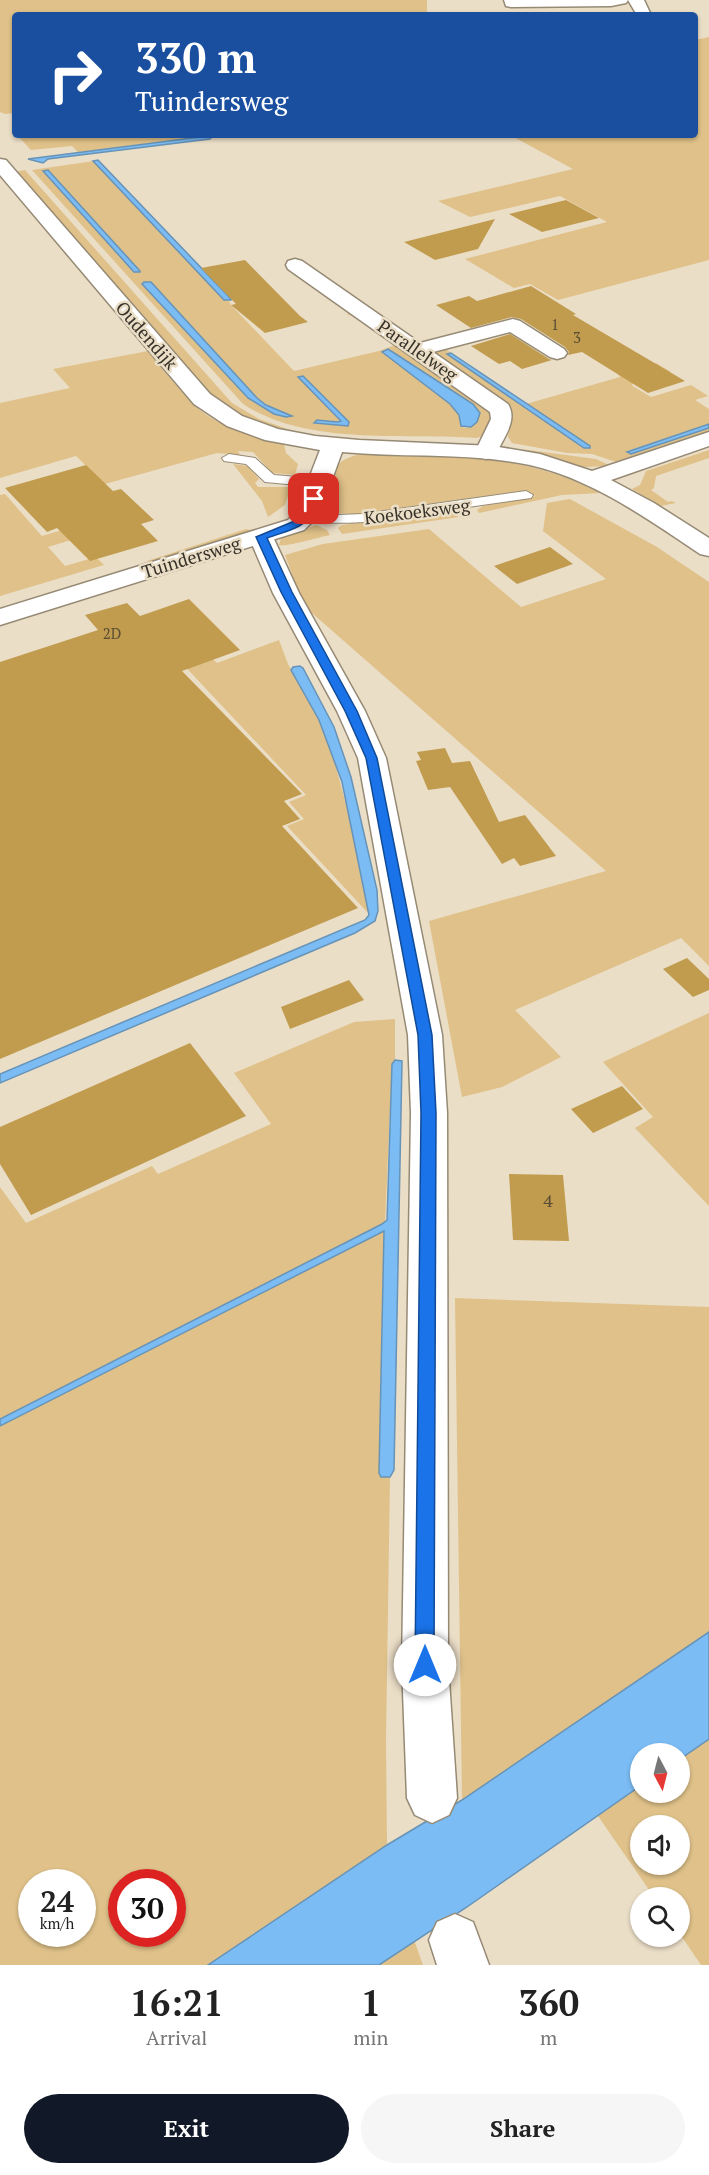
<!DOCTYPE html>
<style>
body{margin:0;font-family:"PT Serif",serif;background:#f6f6f6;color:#222;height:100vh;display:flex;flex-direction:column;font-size:22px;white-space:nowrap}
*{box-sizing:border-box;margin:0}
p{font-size:20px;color:#767676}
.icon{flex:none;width:33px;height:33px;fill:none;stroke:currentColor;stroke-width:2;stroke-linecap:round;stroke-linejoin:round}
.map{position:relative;height:1965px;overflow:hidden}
.sheet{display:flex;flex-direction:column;background:#fff;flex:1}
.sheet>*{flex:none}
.hud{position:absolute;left:12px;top:12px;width:686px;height:126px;border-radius:6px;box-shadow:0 2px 4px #0004;background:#1a4fa0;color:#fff;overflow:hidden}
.needle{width:39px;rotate:173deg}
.controls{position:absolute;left:630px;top:1743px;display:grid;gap:12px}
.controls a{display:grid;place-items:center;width:60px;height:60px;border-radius:50%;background:#fff;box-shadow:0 2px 4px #0004;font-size:30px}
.speed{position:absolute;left:18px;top:1869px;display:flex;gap:12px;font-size:30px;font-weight:700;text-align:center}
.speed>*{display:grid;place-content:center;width:78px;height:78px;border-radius:50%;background:#fff;box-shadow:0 2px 4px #0004;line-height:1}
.speed small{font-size:15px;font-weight:400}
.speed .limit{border:9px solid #d22;background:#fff;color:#111}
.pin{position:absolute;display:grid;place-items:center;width:51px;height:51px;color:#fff;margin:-26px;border-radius:12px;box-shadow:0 3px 9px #0006}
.me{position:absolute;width:66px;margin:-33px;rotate:0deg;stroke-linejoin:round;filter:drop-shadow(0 0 4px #0008)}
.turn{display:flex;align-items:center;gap:21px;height:126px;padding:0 24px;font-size:27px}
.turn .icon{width:78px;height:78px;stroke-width:2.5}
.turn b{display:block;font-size:42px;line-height:51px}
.eta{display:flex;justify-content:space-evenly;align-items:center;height:102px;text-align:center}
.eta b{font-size:36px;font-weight:700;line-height:42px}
.action{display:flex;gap:12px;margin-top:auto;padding:12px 24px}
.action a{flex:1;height:69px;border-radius:36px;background:#111827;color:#fff;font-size:24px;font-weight:700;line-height:69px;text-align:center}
.action a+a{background:#f6f6f6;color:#222}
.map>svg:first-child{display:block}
.green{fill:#dfc189;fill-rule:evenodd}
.water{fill:#7bbcf4;stroke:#6793b7;stroke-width:1.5}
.building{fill:#c19c4f}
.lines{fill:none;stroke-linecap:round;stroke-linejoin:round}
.service-casing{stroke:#968a75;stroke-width:2}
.minor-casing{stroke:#968a75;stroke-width:3}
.tertiary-casing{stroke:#968a75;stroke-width:3}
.service{fill:#fff;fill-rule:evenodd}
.minor{fill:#fff;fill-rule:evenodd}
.tertiary{fill:#fff;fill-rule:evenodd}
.route{fill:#1a73e8;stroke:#114b97;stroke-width:1.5}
.labels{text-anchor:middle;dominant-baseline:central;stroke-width:5;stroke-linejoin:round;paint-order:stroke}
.far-number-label{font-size:15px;fill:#5a4d33}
.far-street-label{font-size:18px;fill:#38332a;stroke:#ebdec7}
.number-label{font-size:18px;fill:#5a4d33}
</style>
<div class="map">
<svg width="709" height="1965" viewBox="0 0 709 1965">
<rect width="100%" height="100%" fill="#ebdec7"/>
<g class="green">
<polygon points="0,0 427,0 427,15 15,15 15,113 5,114 0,112"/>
<polygon points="709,37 709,260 558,300 530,284 514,288 465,259 607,222 560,196 470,217 438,201 573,169 510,135 694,135 695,40"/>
<polygon points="17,135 220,135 78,152 72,146 31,150"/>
<path d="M94,161L224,300L229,301L231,305L294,371L379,351L395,345L356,317L346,314L353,313L486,402L494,417L484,435L477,438C403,433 307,446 243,404L32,170ZM48,170L140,271V272H134L44,171ZM151,282L257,398L275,410L274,414L248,398L142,284ZM390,349L477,422L471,427L464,428L456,409L384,350ZM299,376H303L349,423H313L317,420L337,422L341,421Z"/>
<path d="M25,170L232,403L259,419L296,432C265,431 235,413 211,395L15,172Z"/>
<polygon points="444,348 451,353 447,354 585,448 590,447 526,404 620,377 618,374 656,363 671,372 631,385 651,397 691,385 708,396 695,400 709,409 709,424 627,451 629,453 709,428 709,435 619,463 592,454 567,453 512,443 508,437 509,428 499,401 500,398 490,395 431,352"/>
<path d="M148,351C163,369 177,388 194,405C218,428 253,435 284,444L286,453L298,464L295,475L272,473L253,452L238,451L240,455L217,453L105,484L76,456L0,478V403L70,388L53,369Z"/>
<polygon points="521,449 596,459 611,466 583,467"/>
<polygon points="709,450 709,458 656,476 654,488 651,490 668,502 672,501 676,503 660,506 632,489 640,485 646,471"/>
<path d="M367,453C451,456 523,453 600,493L562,495L479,513L477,510L483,506L536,496L520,491L359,514C332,514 320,513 331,484C333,477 335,467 341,462C347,457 359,454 367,453Z"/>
<polygon points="233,464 248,466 259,479 255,483 258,487 291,487 285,505 268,517 262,501"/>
<polygon points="5,494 40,534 42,536 62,530 71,540 48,547 65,566 96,557 104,565 0,596 0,495"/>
<polygon points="570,499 657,547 709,582 709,966 681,938 515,1010 561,1057 502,1087 462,1097 429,921 606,871 304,606 285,555 323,544 429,529 521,607 606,579 543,531 547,503"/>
<polygon points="450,511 459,517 342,534 338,528 342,525"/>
<path d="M316,525L327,530L330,535C321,537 286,547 279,545L281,538Z"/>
<polygon points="246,529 254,531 153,562 147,561"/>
<polygon points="188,634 217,663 279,640 288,664 319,720 332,753 350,819 370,915 287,826 304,819 289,802 306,795 162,642"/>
<polygon points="709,1013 709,1206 635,1128 653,1117 603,1062"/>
<polygon points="395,1019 395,1060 392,1064 385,1222 0,1419 0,1187 26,1223 152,1166 158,1174 271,1124 234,1073 354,1022"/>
<path d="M384,1231L379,1472L381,1477H390L386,1740L387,1845L208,1965H0V1426ZM32,1882H82V1934H32ZM122,1882H172V1934H122Z"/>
<polygon points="455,1298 709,1307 709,1632 462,1800"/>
<path d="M709,1739V1965H701L680,1934V1898L654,1897L598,1816L640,1786V1792H680V1759ZM640,1826H680V1864H640Z"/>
<polygon points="414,1940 423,1965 379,1965"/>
</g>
<g class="water">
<polygon points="208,136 212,137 210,139 48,159 43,163 28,159"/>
<polygon points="98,160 231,299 231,300 224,300 93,161"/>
<polygon points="48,170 140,271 140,272 134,272 43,171"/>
<polygon points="144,282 151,282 257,398 266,405 292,416 286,417 274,414 248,398 142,284"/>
<polygon points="388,349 473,404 480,413 477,422 471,427 461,426 459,415 450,404 382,352"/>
<polygon points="451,353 590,446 590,448 584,448 447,354"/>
<polygon points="303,376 349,422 348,426 314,423 317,420 337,422 341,421 298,377"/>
<polygon points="709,424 709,428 631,454 627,452"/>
<polygon points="300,666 303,668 334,727 351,777 377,890 378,911 375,921 355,933 0,1083 0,1074 365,920 369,915 342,782 319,720 291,670 293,667"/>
<polygon points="395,1060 402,1061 394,1470 390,1477 381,1477 379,1473 384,1231 0,1426 0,1419 382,1224 387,1220 392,1064"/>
<polygon points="709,1632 709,1739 680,1759 680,1754 640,1754 640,1786 467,1907 379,1965 208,1965 387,1845 462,1800"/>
</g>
<g class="building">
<polygon points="566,200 599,218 542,232 509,214"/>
<polygon points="495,219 478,249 435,260 404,242"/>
<polygon points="245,260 300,316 308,322 265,333 231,305 236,304 201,268"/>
<polygon points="531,286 576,314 573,315 685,381 648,393 582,352 568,355 569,352 565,347 521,319 512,317 471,328 436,305 469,296 477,301"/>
<polygon points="510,334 549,359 552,360 522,369 510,361 499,364 471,346"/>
<polygon points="86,465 113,491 121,489 154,520 141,524 158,541 90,561 57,528 47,532 5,488"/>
<polygon points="550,547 573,564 517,584 494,566"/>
<polygon points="189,599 240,650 182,671 302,794 284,801 300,819 282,826 358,908 0,1059 0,662 98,630 85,615 127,603 140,616"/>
<polygon points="445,748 452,763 470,761 499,822 525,815 556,856 520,866 514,858 502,864 450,787 428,790 416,761 421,760 417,752"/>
<polygon points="687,958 709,979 709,990 693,997 663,969"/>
<polygon points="349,980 364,1000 290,1029 281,1007"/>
<polygon points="190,1043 246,1116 31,1215 0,1164 0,1127"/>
<polygon points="622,1086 643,1109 593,1133 571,1109"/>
<polygon points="509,1174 563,1175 569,1241 513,1240"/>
</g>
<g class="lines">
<g class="service-casing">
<g id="service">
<polygon points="229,454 255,458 274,475 320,479 327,483 320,487 265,482 246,464 224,461 222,458"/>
<path d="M526,491L533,495L531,498L363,522C348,523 311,525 300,515L307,511L338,515L363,514Z"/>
</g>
</g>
<g class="minor-casing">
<g id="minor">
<polygon points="504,0 628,0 626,3 611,6 511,7 506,6"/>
<polygon points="628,0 644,0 651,15 637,15"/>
<path d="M295,259L302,261L420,343L513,319L520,321L564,349L567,353L564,357L557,359L550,357L510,332L433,352L508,404C518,420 504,437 497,452L494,457L486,459L478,457L475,452L491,419L490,412L288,269L286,265L288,261Z"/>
<polygon points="261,530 270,532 273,537 299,593 365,711 386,758 442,1035 447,1113 448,1665 457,1798 449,1815 432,1823 415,1815 407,1798 402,1665 411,1113 408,1035 358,758 337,711 273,593 249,537 252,532"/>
<polygon points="455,1914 473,1922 489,1965 437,1965 429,1940 437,1922"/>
</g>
</g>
<g class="tertiary-casing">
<path id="tertiary" d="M0,159L6,160L210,394L242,416L278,429L315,436L359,440L493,446L540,454L592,471L709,432V446L611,480L654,503L709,538V556L700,554C648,519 592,479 530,465C468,452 404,458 342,452L319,515L304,530L0,625V609L288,520L296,512L320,450L265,440L227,426L194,404L0,175Z"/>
</g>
<use href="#service" class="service"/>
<use href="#minor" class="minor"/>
<use href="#tertiary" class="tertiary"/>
</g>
<path class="route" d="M310,497L318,499C307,530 295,528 267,538L292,592L357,711L377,758L432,1035L436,1113L434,1665L432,1672L425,1675L418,1672L415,1665L421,1113L418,1035L366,758L345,711L281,592L256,537L297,520L303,514Z"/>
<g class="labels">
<g class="far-number-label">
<text x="555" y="324">1</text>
<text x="577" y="337">3</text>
<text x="112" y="633">2D</text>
</g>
<g class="far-street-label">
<text transform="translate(147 335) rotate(49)">Oudendijk</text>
<text transform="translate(418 350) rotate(35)">Parallelweg</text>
<text transform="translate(417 511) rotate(-7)">Koekoeksweg</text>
<text transform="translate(191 557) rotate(-17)">Tuindersweg</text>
</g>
<g class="number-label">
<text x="548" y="1200">4</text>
</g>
</g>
</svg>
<div class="controls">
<a><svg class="needle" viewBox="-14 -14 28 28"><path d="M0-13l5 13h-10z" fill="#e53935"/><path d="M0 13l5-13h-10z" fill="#767676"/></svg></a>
<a><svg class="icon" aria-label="sound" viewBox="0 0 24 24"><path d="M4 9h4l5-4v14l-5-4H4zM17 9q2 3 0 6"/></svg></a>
<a><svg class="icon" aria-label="search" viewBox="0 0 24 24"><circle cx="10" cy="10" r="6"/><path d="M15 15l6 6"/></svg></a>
</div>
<div class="speed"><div>24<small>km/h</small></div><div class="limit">30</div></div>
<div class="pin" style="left:314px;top:499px;background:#d93025"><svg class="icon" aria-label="arrive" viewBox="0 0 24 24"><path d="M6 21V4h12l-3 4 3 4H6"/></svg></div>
<svg class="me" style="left:425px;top:1665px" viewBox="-20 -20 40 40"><circle r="19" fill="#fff"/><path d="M0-13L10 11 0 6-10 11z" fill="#1a73e8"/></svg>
<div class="hud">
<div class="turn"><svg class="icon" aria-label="right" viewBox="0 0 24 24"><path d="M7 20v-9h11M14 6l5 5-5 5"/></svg><div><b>330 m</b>Tuindersweg</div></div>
</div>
</div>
<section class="sheet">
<div class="eta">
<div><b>16:21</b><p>Arrival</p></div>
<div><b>1</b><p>min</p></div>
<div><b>360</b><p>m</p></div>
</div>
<div class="action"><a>Exit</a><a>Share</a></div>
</section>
